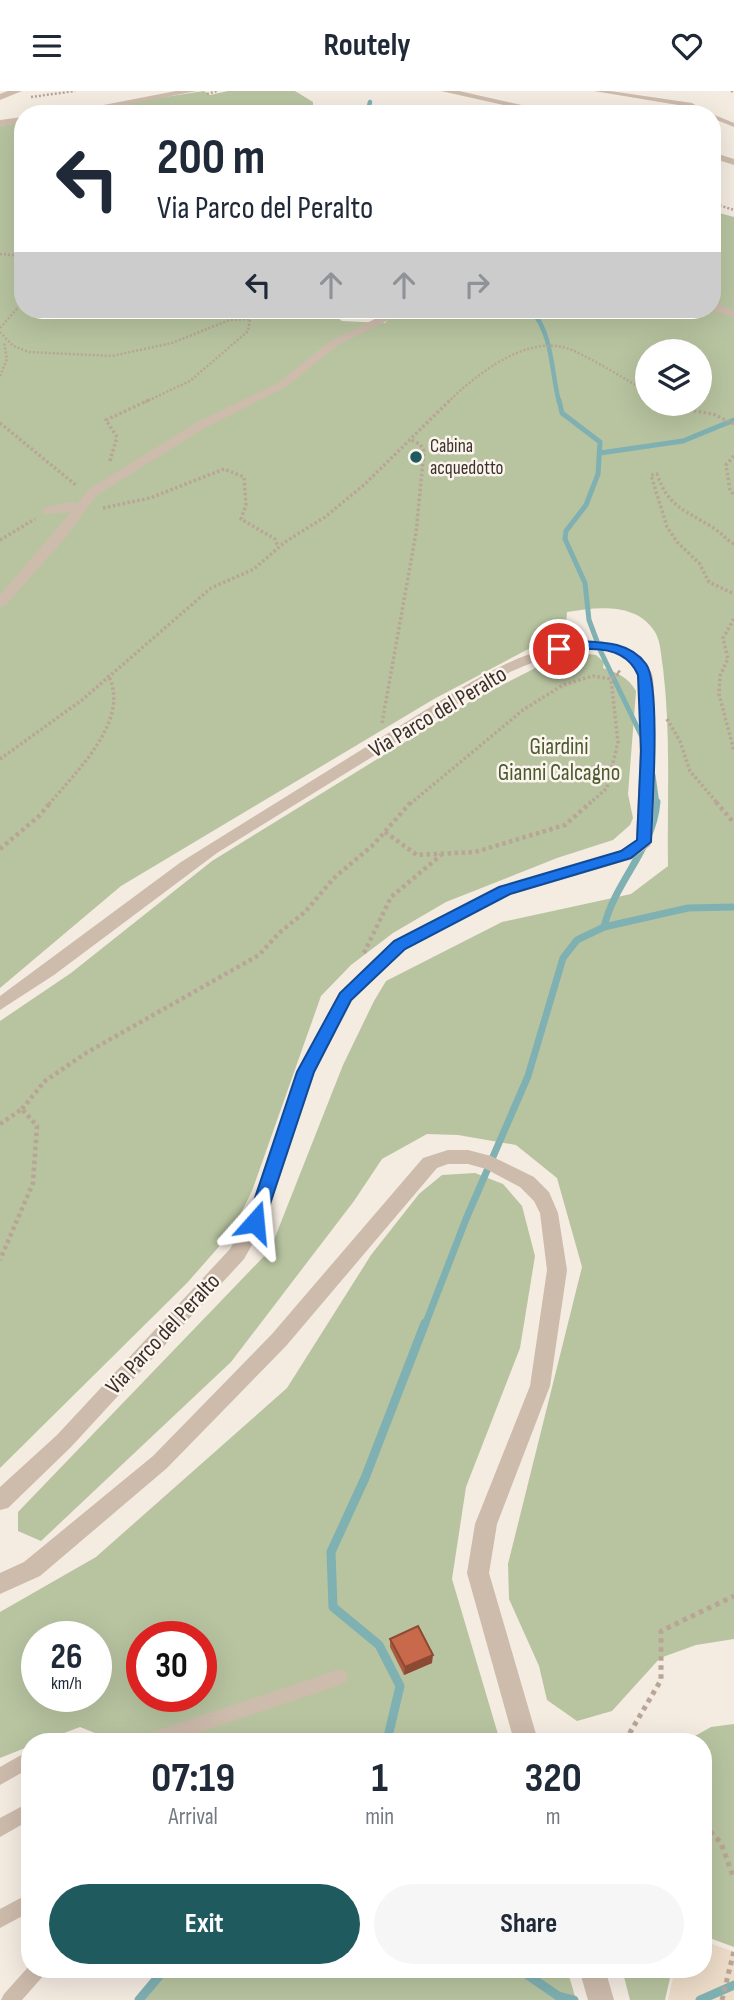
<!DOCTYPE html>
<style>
body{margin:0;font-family:"Sofia Sans Condensed",sans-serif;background:#f6f6f7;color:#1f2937;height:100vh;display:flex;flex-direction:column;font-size:26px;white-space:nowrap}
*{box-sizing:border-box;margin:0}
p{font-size:23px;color:#747a83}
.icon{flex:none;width:38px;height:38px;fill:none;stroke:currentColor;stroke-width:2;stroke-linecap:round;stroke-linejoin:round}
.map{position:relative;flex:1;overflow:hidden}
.drawer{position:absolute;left:21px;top:1642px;width:691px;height:245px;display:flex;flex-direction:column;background:#fff;border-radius:28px;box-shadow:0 7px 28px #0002}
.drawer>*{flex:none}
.guide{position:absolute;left:14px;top:14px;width:707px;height:214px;border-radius:28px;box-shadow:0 7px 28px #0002;background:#fff;color:#1f2937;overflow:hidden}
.buttons{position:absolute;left:635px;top:248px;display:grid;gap:14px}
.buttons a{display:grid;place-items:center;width:77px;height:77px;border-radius:50%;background:#fff;box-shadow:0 7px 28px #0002;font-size:35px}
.speed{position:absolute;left:21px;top:1530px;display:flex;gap:14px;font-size:35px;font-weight:700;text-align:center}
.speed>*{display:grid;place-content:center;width:91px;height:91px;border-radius:50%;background:#fff;box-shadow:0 7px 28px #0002;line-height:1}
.speed small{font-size:18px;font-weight:400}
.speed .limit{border:10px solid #d22;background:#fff;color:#111}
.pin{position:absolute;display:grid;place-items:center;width:60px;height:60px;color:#fff;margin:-30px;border:4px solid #fff;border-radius:50%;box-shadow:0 2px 7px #0007}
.me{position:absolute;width:77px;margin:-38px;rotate:18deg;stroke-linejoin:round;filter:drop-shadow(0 0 5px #0008)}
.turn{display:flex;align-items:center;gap:24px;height:147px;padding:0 28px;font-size:32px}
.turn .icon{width:91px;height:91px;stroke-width:2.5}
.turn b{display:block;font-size:49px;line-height:60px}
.lanes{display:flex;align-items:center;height:66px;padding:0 28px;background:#0003;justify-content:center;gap:35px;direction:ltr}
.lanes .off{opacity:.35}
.eta{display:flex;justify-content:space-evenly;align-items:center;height:119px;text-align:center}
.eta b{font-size:42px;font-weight:700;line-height:49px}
.action{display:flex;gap:14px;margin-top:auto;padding:14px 28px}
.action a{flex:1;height:80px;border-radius:42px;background:#1f5a5e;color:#fff;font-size:28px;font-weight:700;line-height:80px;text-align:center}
.action a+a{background:#f6f6f7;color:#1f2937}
header{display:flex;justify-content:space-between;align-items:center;height:91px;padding:0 28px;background:#fff;font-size:32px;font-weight:700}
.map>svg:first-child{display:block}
.green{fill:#b8c4a0;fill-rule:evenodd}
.plaza{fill:#ecdcc8}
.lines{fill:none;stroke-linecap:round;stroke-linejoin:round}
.stream-far3{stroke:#7fb0b2;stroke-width:4.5}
.stream-far2{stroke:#7fb0b2;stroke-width:5}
.stream-far1{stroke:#7fb0b2;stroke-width:7}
.stream{stroke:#7fb0b2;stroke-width:9}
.path-far3{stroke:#b9a596;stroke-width:2.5;stroke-dasharray:2 2;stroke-linecap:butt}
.path-far2{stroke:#b9a596;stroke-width:3.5;stroke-dasharray:2.5 2.5;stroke-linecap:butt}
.path-far1{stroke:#b9a596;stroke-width:4.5;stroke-dasharray:3.5 3.5;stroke-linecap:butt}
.path{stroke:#b9a596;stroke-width:5;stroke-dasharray:4.5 4.5;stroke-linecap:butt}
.lane{fill:#cdbbac;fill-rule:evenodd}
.street{fill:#cdbbac;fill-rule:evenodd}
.wall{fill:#ac5a40}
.shaded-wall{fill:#8c4a34}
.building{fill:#c8694b;stroke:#8c4a34;stroke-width:2}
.route{fill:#1a73e8;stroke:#114b97;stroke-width:2}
.poi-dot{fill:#1f5a5e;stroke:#fbf5ee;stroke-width:2.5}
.labels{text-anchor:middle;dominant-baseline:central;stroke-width:5;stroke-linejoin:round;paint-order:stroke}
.far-poi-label{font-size:19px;fill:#3b302b;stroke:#fbf5ee;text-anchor:start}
.street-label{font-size:23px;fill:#3b302b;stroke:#fbf5ee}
.park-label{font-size:23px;fill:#4a5a2e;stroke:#fbf5ee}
</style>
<header><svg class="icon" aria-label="menu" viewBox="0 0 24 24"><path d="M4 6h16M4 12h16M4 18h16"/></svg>Routely<svg class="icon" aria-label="heart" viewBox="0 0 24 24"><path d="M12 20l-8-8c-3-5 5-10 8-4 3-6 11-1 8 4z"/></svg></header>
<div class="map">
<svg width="734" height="1909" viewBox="0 0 734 1909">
<rect width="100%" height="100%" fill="#f4ebe1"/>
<g class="green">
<polygon points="204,0 210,4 228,0 295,0 313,11 313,23 75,23 132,11"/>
<path d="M23,31V219H326L342,230L385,232L398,219H712V120L734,126V1548L696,1554L660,1567L612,1620L577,1630L547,1609L539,1575L509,1508L508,1473L582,1176L557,1087L516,1054L458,1044L427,1043L382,1068L354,1110L231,1271L41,1450L18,1440V1421L270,1159L343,974L374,910L386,890L502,831L631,803L668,775C667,709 671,643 663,577C661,566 661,551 655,541C637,511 596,516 567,521L566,534L536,554L434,608L121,795L0,897V35ZM648,261H700V313H648Z"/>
<path d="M582,562L596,564L604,571L603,577C618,582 628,586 636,600L628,703L633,727L630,734L613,749L557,767L446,811L393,842L351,874L321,905L252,1100L231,1142L187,1192L0,1377V930L71,882L212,770L473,609L559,565Z"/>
<path d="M475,1082L503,1093L522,1115L535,1165L520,1257L466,1396L452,1488L500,1650H115L80,1636L43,1650H30V1655L0,1667V1521L96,1466L287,1297L371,1164L419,1103L442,1084ZM37,1545H96V1605H37ZM142,1545H201V1605H142Z"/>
<polygon points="734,1633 734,1856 704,1845 704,1650 686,1650 711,1636"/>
<polygon points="161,1878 567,1878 576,1909 140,1909"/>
<polygon points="622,1878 672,1878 665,1909 630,1909"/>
</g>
<polygon class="plaza" points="704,1850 734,1861 734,1909 668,1909 675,1878 704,1878"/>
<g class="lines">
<g class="stream-far3">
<polyline points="367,23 370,11"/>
<path d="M531,219C553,243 551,280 559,311"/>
</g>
<g class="stream-far2">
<polyline points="559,309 562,322 600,351 598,383 586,414 566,440 565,448 585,492 589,529 601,561 642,646"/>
<polyline points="600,362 683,350 734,329"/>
<polyline points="653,684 657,713"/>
</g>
<g class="stream-far1">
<path d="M604,836C615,790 653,759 657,711"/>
<polyline points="425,1234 466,1128 528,985 563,867 577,849 604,836 688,817 734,816"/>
</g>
<g class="stream">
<polyline points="387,1650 400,1595 379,1554 333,1516 331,1461 365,1387 425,1232"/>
<polyline points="519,1878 558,1905 574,1909"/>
<polyline points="139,1909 165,1878"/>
<polyline points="700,1909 734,1894"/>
</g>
<g class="path-far3">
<polyline points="731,0 734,1"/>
<polyline points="207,3 217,0"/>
<polyline points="31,6 75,0"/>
<polyline points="173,23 184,17"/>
<polyline points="712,112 734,119"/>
<polyline points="0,163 23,165"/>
<polyline points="0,237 23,211"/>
<polyline points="0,241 13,255 29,261 112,265 172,252 229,229 250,228 248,240 190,290 145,311"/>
<polyline points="0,285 7,268 4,251"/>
<path d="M448,311C477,283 529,241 572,259C598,271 623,287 648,301"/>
</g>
<g class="path-far2">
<polyline points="670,313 677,317 713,323 734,333"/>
<polyline points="0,332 77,395"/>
<polyline points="734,365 726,374 730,399 734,404"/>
<polyline points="110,370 117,346 106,329 149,309"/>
<polyline points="103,417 150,407 224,378 244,386 246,414 241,428 275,448 278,456"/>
<polyline points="0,449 35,428"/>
<path d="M734,453C726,448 720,441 712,436C685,419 668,416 657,383L651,384L667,436L677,451L699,472L709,491L734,503"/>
<polyline points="734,528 723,547 728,568 720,585 719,603 734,660"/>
<polyline points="667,628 680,650 690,680 718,713"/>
<polyline points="382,632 416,442 424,360 420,353 411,349"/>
<polyline points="0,668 82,609 211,497 254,478 285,451 325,426 365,393 450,309"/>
<path d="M49,713C76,681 132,628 108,584"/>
<polyline points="410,713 523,619 563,594 593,585 611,588 620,582 617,579"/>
<polyline points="589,713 607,697 618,651 611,588"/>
</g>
<g class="path-far1">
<polyline points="716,711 734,732"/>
<polyline points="385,741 417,764 475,761 565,734 591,711"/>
<polyline points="0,758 39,725 51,711"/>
<polyline points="364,862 391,806 441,764"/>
<polyline points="22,1018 45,990 86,962 259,864 279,842 305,821 334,787 373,754 411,711"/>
<polyline points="0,1033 22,1018 37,1035 33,1092 0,1169"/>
</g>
<g class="path">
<polyline points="625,1650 661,1589 661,1540 734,1505"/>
<polyline points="704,1734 721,1752 734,1788"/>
<polyline points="722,1909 734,1860"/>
</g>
<g class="lane">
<polygon points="594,0 610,0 692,12 710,23 702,23 690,16"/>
<polygon points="712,23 734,32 734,36 712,27"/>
<polygon points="340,1578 346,1581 348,1586 346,1591 340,1594 173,1650 142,1650 144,1644 150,1642"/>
<polygon points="30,1659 30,1677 0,1694 0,1676"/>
<polygon points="30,1711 30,1729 0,1746 0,1727"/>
<polygon points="30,1802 30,1821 0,1837 0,1818"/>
<polygon points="30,1874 30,1878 47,1878 44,1884 22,1909 1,1909 4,1903"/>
</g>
<g class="street">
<polygon points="8,0 22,0 0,9 0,3"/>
<polygon points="176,0 197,0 78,23 57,23"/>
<polygon points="441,0 459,0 562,23 543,23"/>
<polygon points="23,26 23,32 0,35 0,29"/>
<polygon points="712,61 734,68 734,74 712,67"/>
<polygon points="712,212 734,219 734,226 712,219"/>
<polygon points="386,219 398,219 389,229 338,254 286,296 205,337 97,404 65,447 5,515 0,516 0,504 71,421 43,423 43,417 70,411 77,413 89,398 197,331 278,292 330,250 381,225"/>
<path d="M600,550C620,554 643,561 652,583C657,598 656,742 650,755L632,768L510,804L405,858L352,910L315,981L265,1131L244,1168L71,1356L8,1417L0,1419V1396L57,1344L230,1158L246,1130L297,981L339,902L393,850L498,796L620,760L636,749C638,704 641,660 639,615C639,606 641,592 637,583C620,534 536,569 506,583L217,762L54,884L0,919V905L181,771L456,600C500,574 547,549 600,550Z"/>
<polygon points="448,1059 468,1059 491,1065 534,1086 549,1101 558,1122 567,1179 550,1295 497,1433 489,1482 538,1650 514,1650 467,1482 475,1433 530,1295 547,1179 540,1122 534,1110 520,1096 486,1078 468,1073 448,1073 437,1077 286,1255 167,1377 40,1485 0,1503 0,1482 24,1471 153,1365 272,1243 423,1067"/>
<polygon points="579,1878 605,1878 614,1909 588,1909"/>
</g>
</g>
<polygon class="wall" points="390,1548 432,1572 404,1584 390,1556"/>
<polygon class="shaded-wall" points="433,1564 432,1572 404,1584 405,1576"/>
<polygon class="building" points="418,1535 433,1564 405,1576 390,1548"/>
<path class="route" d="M578,550C603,551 630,551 646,573C661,593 652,721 651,751L631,767L510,803L405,858L351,909L314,981L264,1131L261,1135H249L247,1131L297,981L340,902L394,850L499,796L621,760L637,749L641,660L638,584C625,553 586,556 559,562L553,558Z"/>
<circle class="poi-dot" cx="416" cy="366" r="7"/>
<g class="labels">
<g class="far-poi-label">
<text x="430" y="355">Cabina<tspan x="430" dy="22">acquedotto</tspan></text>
</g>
<g class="street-label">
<text transform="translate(438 621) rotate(-31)">Via Parco del Peralto</text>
<text transform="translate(163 1243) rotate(-47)">Via Parco del Peralto</text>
</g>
<g class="park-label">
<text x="559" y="656">Giardini<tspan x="559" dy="26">Gianni Calcagno</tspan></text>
</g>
</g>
</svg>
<div class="buttons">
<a><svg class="icon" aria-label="layers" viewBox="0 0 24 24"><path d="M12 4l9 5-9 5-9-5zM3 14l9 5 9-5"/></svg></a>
</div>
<div class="speed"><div>26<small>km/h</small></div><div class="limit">30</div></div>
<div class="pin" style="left:559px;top:558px;background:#d93025"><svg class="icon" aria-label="arrive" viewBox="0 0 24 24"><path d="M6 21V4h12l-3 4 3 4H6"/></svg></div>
<svg class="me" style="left:255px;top:1131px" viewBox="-20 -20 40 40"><path d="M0-17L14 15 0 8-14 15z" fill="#1a73e8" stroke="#fff" stroke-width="4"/></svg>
<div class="guide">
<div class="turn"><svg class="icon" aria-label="left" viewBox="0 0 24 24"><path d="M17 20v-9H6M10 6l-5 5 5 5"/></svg><div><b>200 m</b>Via Parco del Peralto</div></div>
<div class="lanes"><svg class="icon" aria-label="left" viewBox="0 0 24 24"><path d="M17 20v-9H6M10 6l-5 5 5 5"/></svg><svg class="icon off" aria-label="ahead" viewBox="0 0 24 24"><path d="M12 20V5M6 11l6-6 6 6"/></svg><svg class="icon off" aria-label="ahead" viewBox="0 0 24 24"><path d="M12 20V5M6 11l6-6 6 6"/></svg><svg class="icon off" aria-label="right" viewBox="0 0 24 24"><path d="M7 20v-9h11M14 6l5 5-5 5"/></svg></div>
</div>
<section class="drawer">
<div class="eta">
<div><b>07:19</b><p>Arrival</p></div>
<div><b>1</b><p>min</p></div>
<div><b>320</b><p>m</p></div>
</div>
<div class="action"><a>Exit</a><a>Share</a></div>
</section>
</div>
